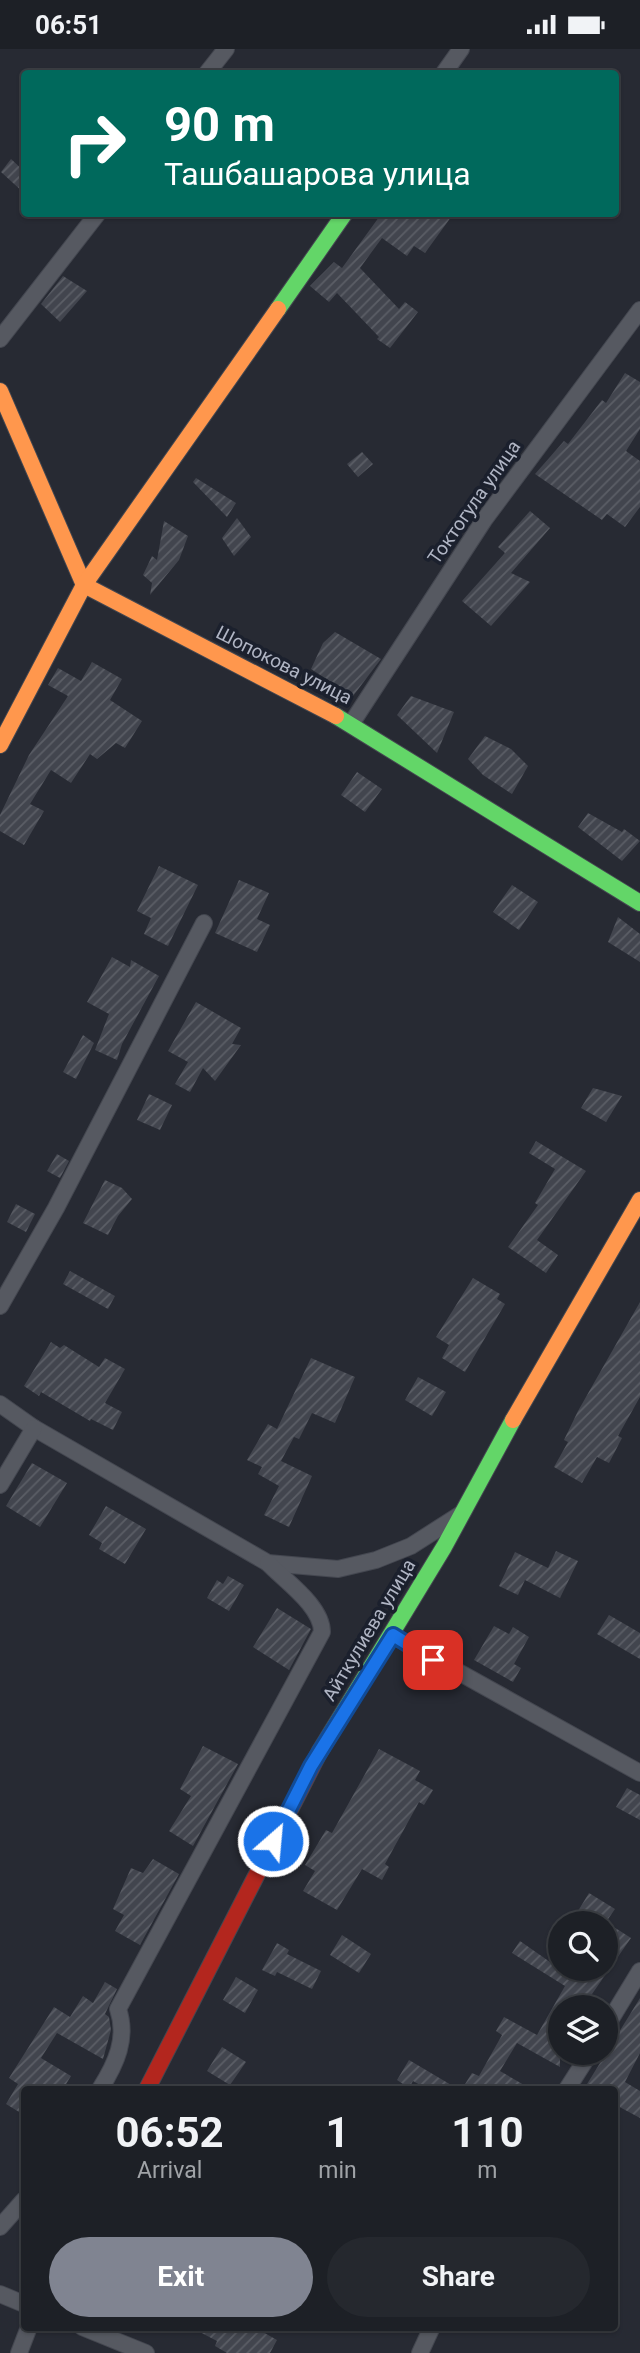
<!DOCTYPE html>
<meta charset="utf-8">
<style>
body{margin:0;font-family:Roboto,sans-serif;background:#25282e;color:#f1f3f6;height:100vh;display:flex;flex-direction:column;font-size:26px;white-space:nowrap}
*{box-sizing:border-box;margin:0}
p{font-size:23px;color:#a0a3a7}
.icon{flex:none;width:38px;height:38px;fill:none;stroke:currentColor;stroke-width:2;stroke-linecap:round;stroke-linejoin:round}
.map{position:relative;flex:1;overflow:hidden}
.details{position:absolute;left:21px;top:2037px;width:597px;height:245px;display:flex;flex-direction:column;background:#1d2026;border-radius:7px;box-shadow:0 2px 5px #0004,0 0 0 2px #3b3e43}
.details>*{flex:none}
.hud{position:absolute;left:21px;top:21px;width:598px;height:147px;border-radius:7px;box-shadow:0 2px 5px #0004,0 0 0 2px #3b3e43;background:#00695c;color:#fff;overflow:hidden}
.fabs{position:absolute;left:548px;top:1862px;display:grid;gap:14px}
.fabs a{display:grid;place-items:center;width:70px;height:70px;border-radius:50%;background:#1d2026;box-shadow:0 2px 5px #0004,0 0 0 2px #3b3e43;font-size:35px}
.pin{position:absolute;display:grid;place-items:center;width:60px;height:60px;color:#fff;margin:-30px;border-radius:14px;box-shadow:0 4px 10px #0006}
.me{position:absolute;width:77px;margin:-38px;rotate:27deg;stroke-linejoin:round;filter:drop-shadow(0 0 5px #0008)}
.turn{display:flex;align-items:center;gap:24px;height:147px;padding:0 28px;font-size:32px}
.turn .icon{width:91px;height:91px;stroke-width:2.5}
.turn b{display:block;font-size:49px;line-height:60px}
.eta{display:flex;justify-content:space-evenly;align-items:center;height:119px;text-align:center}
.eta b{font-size:42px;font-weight:700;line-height:49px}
.cta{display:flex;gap:14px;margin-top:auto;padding:14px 28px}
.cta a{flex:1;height:80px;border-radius:42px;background:#808491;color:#fff;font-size:28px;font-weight:700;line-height:80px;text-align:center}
.cta a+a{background:#25282e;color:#f1f3f6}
.status{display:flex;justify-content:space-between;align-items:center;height:49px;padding:0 35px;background:#1d2026;direction:ltr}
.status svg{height:19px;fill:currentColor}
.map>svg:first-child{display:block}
.building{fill:url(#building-hatch)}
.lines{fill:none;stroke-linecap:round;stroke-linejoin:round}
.street-casing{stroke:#444750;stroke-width:18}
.fast-casing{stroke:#444750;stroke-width:18}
.slow-casing{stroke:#444750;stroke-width:18}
.jam-casing{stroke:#444750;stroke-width:18}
.street{stroke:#565961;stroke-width:16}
.fast{stroke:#63d668;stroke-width:16}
.slow{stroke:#ff974d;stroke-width:16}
.jam{stroke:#b3261e;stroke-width:16}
.route-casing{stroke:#114b97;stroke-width:18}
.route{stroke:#1a73e8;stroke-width:12}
.labels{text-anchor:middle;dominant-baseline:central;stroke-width:7;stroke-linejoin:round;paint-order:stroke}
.street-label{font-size:19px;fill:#b0b5c4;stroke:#1b202d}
</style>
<div class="status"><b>06:51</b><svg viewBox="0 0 49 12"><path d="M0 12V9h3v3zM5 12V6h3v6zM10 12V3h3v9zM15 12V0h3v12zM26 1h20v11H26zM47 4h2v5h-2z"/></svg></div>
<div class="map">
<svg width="640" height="2304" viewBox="0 0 640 2304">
<defs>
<pattern id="building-hatch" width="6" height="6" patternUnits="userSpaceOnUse" patternTransform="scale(1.75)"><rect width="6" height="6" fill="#42454e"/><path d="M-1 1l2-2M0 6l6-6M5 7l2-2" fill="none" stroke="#5b5e66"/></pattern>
</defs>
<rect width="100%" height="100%" fill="#272a33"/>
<g class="building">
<polygon points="11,110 24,122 24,144 1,123"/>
<polygon points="382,164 454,164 425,204 414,197 407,207 382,189 360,219 399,260 405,253 418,263 390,299 377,290 379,288 337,244 329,253 310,237 334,213 342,219"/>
<polygon points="63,227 87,242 60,273 41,255"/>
<polygon points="625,324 640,333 640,380 626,402 640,412 640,458 625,478 607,465 602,471 535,425 564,392 568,395 602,351 606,354"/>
<polygon points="362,403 373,415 358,428 347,415"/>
<polygon points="196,429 236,454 227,468 193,433"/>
<polygon points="530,462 550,479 511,524 530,533 491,577 462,552 505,504 498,498"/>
<polygon points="237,469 251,488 234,507 222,489"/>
<polygon points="164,472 188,487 179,511 150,546 152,534 143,526 152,507 157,511"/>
<polygon points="335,583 381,610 353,647 311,620 323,594"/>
<polygon points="92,613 122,630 110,651 142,672 125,699 116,694 97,710 90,705 71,734 51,721 30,755 44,762 24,796 0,782 0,766 29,706 68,647 48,636 58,619 81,632"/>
<polygon points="411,647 454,663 437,704 397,666"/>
<polygon points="485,687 511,700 528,717 512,745 483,726 468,710"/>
<polygon points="357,723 382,740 365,763 341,746"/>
<polygon points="588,764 622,783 624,780 640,792 622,812 578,778"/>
<polygon points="159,817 198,836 168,897 144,885 151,869 137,862"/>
<polygon points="239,831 269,844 257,870 270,876 257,903 215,884"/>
<polygon points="512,836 538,853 519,881 493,863"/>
<polygon points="618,868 640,885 640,913 608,893"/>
<polygon points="112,908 130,918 131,911 159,927 122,995 117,1011 95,1001 109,965 87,953"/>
<polygon points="196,953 241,979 232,995 241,996 215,1032 203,1019 190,1043 175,1035 188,1013 168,1002"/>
<polygon points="83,986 94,994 76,1030 63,1023"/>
<polygon points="593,1039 622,1047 606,1073 581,1059"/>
<polygon points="149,1045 172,1056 160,1081 137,1071"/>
<polygon points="536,1092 586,1122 537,1191 558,1206 546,1224 508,1198 538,1156 535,1154 555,1120 529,1104"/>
<polygon points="57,1105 69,1112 60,1129 47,1122"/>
<polygon points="105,1131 122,1139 132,1150 118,1167 108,1186 83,1174"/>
<polygon points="16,1155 35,1165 26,1183 7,1173"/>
<polygon points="70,1222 115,1247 108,1260 63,1235"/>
<polygon points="473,1229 500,1245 497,1250 505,1255 465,1323 442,1309 449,1296 436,1288"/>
<polygon points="640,1253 640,1348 618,1387 622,1389 609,1414 597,1408 582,1434 554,1418 568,1393 564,1391 578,1362"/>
<polygon points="51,1293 60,1299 64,1296 99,1318 105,1309 125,1320 105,1354 122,1363 113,1381 91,1370 90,1372 41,1343 39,1347 24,1337"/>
<polygon points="311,1309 355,1328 335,1374 312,1364 299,1390 294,1388 281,1412 312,1427 289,1478 264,1466 279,1437 258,1425 262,1418 247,1411 268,1375 277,1380"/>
<polygon points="418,1328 446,1343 432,1367 405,1351"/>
<polygon points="32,1414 67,1434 40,1478 6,1457"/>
<polygon points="106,1457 146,1480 125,1515 99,1500 102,1494 89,1486"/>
<polygon points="556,1502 578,1512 560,1549 525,1531 518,1546 499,1537 515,1503 548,1519"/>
<polygon points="228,1527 244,1536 229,1562 207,1549 217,1531 223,1535"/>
<polygon points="277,1559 311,1580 289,1621 253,1598"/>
<polygon points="609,1566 640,1584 640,1610 597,1585"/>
<polygon points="494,1577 509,1585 513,1578 529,1588 514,1615 521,1619 513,1633 474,1611"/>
<polygon points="203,1697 238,1715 193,1797 169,1782 191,1747 180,1740"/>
<polygon points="379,1700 420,1722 415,1731 433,1741 424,1756 419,1753 385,1815 389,1818 382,1831 362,1820 337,1861 303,1842 315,1822 305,1816 326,1781 332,1784"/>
<polygon points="627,1739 640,1746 640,1771 616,1758"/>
<polygon points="153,1810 179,1825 140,1896 115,1882 124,1866 113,1860 131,1819 143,1824"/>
<polygon points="589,1844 615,1860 606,1873 631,1889 583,1958 560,1958 560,2018 517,1994 500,2022 531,2040 462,2040 472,2024 479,2027 502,1986 496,1982 504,1968 537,1986 565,1937 512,1904 520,1892 560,1920 606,1920 606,1874 597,1874 578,1862"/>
<polygon points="342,1886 371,1905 359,1924 330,1906"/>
<polygon points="277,1894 289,1901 287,1905 321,1922 312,1940 277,1923 275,1927 262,1921"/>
<polygon points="236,1928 258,1941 245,1964 223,1951"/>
<polygon points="105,1933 117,1940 105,1965 109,1968 111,1981 103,2010 57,1984 41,2009 71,2027 63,2040 24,2040 24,2066 6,2055 18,2035 9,2029 54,1958 70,1968 83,1947 93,1954"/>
<polygon points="640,1949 640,2004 625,2033 640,2042 640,2069 614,2055 614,2040 584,2040"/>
<polygon points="222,1998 246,2013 230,2036 207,2022"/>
<polygon points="409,2011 458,2040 427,2040 413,2032 409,2039 397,2031"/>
<polygon points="190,2278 236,2278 245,2284 254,2278 277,2291 270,2304 227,2304 215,2297 217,2292"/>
</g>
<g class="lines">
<g class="street-casing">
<g id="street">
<polyline points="207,24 226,0"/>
<polyline points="444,24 461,0"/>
<polyline points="0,290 98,164"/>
<polyline points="351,675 484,471 640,261"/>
<polyline points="0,1257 56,1159 204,874"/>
<polyline points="0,1355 34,1379 268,1514 338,1520 376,1511 411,1497 461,1465"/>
<polyline points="0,1436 34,1379"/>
<polyline points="392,1586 640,1724"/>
<polyline points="606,1978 640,1922"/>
<path d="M100,2040C116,2015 128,1989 118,1960L322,1583C322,1557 285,1532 268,1514"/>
<polyline points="567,2040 590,2004"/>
<polyline points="0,2178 24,2151"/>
<polyline points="0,2245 24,2255"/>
<polyline points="82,2278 146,2304"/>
<polyline points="19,2304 29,2278"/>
<polyline points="420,2304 432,2278"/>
</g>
</g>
<g class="fast-casing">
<g id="fast">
<polyline points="278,260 345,164"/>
<polyline points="336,667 640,854"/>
<polyline points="320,1702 444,1498 513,1371"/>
</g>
</g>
<g class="slow-casing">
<g id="slow">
<polyline points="0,342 84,536 336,667"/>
<polyline points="0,696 84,536 278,260"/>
<polyline points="513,1371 640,1151"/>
</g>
</g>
<g class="jam-casing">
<polyline id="jam" points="147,2040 320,1702"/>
</g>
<use href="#street" class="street"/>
<use href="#fast" class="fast"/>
<use href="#slow" class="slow"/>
<use href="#jam" class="jam"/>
</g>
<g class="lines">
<g class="route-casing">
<polyline id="route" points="273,1792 311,1717 393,1586 433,1611"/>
</g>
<use href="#route" class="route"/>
</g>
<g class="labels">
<g class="street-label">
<text transform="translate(474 453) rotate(-55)">Токтогула улица</text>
<text transform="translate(284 616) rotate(27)">Шопокова улица</text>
<text transform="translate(369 1581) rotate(-59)">Айткулиева улица</text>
</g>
</g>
</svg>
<div class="fabs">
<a><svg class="icon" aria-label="search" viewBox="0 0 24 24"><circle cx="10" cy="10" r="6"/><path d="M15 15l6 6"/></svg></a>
<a><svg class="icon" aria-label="layers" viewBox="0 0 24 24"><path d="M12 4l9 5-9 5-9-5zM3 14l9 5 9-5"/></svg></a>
</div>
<div class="pin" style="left:433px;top:1611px;background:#d93025"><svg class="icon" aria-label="arrive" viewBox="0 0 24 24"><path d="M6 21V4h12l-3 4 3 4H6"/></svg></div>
<svg class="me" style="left:273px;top:1792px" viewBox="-20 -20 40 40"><circle r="17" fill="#1a73e8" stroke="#fff" stroke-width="3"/><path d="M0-11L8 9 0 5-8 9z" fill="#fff"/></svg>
<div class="hud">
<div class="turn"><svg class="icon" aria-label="right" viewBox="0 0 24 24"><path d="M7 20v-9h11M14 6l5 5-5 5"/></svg><div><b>90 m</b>Ташбашарова улица</div></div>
</div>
<section class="details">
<div class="eta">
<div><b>06:52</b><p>Arrival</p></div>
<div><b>1</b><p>min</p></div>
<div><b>110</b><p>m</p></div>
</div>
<div class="cta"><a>Exit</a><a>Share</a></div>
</section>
</div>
